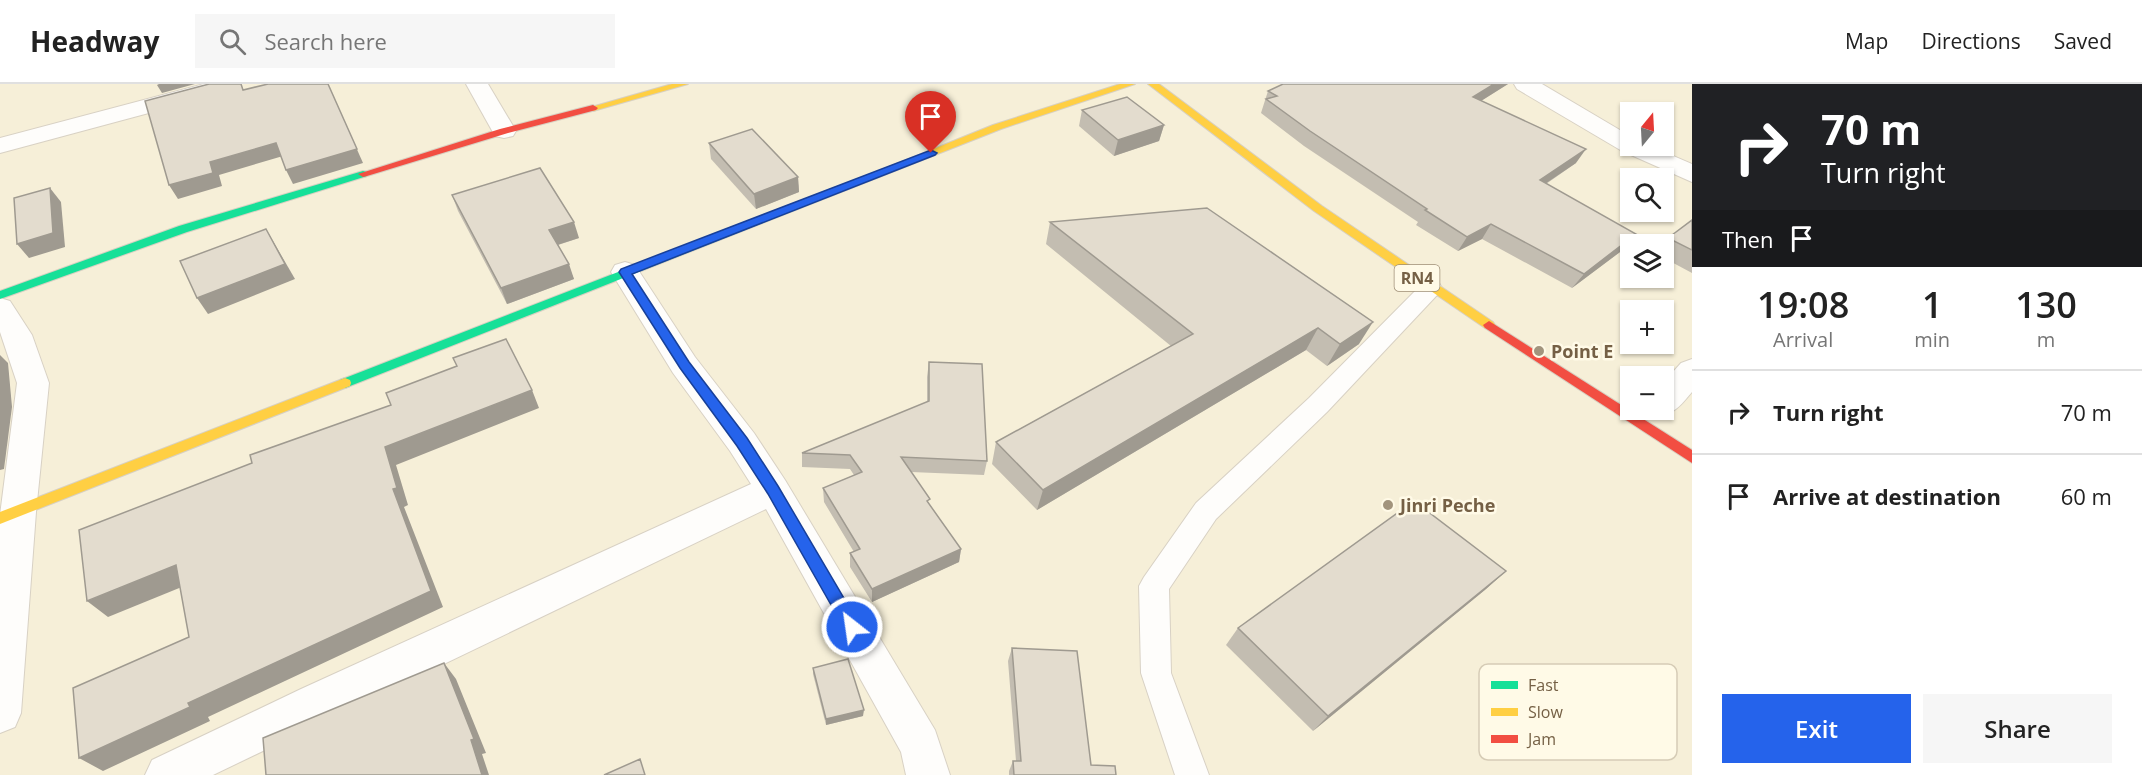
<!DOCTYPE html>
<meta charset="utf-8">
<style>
body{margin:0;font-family:"Open Sans",sans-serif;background:#f6f6f6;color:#222;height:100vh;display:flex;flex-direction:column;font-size:22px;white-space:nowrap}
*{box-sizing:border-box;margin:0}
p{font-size:20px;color:#767676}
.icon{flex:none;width:33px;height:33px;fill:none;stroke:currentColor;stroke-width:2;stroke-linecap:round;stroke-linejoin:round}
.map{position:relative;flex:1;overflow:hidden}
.drawer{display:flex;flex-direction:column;background:#fff;width:450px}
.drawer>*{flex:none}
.banner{background:#202124;color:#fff;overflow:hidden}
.needle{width:39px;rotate:18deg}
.tools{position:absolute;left:1620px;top:18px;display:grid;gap:12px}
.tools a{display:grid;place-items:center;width:54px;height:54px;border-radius:0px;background:#fff;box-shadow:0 2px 4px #0004;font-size:30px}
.pin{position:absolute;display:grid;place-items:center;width:51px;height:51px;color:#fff;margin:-62px -26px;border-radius:50% 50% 50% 0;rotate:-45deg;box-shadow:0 0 6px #0007}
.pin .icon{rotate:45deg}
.me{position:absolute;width:66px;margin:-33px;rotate:330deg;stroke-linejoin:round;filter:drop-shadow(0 0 4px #0008)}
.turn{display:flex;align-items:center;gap:21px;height:126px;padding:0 30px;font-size:27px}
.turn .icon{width:78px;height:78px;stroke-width:2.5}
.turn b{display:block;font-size:42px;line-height:51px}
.then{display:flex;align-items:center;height:57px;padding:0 30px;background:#0003;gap:12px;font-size:22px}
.eta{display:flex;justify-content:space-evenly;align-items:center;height:102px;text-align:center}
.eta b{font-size:36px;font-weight:600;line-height:42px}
.button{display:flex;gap:12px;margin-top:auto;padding:12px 30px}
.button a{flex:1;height:69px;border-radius:0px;background:#2563eb;color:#fff;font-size:24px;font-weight:600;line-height:69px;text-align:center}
.button a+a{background:#f6f6f6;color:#222}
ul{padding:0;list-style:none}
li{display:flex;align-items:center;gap:18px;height:84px;padding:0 30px;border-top:2px solid #e0e0e0}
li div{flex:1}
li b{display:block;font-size:22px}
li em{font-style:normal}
header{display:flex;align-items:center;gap:36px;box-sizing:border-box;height:84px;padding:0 30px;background:#fff;border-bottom:2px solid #e0e0e0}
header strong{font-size:28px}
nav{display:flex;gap:33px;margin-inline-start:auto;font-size:21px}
.search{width:420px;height:54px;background:#f6f6f6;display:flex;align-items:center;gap:15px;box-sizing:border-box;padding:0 21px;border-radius:0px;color:#767676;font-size:22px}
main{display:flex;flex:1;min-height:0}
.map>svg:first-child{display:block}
.residential{fill:#f6efd8;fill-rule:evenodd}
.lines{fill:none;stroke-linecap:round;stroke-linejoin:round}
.lane-casing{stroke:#d8d1c4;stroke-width:2}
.street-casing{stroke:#d8d1c4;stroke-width:2}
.fast-casing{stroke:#d7d0c2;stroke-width:2}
.slow-casing{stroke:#d7d0c2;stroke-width:2}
.jam-casing{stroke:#d7d0c2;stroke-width:2}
.lane{fill:#fefdfb;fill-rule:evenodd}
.street{fill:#fefdfb;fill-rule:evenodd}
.fast{fill:#16e098;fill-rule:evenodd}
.slow{fill:#ffcf43;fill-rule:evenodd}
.jam{fill:#f24e42;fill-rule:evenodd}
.wall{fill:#c3bdb1}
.shaded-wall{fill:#9f9a90}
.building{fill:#e3dcce;stroke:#9f9a90;stroke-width:1.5}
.route{fill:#2563eb;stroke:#184099;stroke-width:1.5}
.poi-dot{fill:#a2947d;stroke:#fffae7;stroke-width:2}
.labels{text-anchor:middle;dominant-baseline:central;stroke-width:5;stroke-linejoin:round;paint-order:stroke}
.shield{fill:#fffae7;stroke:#9e8e76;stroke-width:1.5}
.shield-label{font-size:16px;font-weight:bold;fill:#756045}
.poi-label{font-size:18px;font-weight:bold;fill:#756045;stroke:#fffae7;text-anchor:start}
.key{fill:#fffae7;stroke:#d6ccb6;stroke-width:1.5}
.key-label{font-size:16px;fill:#756045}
</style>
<header>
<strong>Headway</strong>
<div class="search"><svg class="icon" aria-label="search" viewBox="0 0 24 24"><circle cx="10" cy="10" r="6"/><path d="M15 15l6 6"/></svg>Search here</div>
<nav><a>Map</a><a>Directions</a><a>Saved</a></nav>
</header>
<main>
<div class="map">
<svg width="1692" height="691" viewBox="0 0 1692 691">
<rect width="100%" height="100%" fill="#f7f4e6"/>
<path class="residential" d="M0,0H1692V691H0ZM1630,28H1664V62H1630ZM1630,94H1664V128H1630ZM1630,160H1664V194H1630ZM1630,226H1664V260H1630ZM1630,292H1664V326H1630Z"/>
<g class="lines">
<g class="lane-casing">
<polygon id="lane" points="1431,196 1439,199 1442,204 1439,209 1327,328 1216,435 1169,505 1171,589 1209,691 1175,691 1141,589 1139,502 1144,493 1196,419 1309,314 1423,199"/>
</g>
<g class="street-casing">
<g id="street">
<polygon points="204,0 241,0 238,5 0,69 0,54"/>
<polygon points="466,0 488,0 516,47 513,52 504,54 495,52"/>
<polygon points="1514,0 1542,0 1630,52 1630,62 1650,62 1692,80 1692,98 1622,67 1517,5"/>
<polygon points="625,178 635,181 695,273 754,349 785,396 935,646 950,691 906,691 901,668 766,425 213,691 145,691 152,676 301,605 751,400 730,367 673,289 611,188 615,181"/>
<polygon points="0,214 10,217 32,251 49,299 36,428 21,629 15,643 0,649 0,431 17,299 0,248"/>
<path d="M1692,275V308C1679,323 1674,333 1653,327L1664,326V298L1681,279Z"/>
</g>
</g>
<g class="fast-casing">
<g id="fast">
<polygon points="363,87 367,88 367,92 187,148 0,215 0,207 179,142"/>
<polygon points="837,103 841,104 841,108 350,302 345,304 339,299 340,296"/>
</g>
</g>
<g class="slow-casing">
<g id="slow">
<polygon points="672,0 688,0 593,27 588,24"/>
<polygon points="1120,0 1135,0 1001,45 841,108 833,108 832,106 993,41"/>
<polygon points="1148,0 1159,0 1322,122 1493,238 1495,241 1493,244 1485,244 1314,127"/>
<polygon points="345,294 350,296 351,299 350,302 0,440 0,428"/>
</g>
</g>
<g class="jam-casing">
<g id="jam">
<polygon points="593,21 598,24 596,26 508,49 367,92 363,93 358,90 500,45"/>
<polygon points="1489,237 1692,366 1692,379 1485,244 1483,241"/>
</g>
</g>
<use href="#lane" class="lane"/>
<use href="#street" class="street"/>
<use href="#fast" class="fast"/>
<use href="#slow" class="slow"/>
<use href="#jam" class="jam"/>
</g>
<g class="wall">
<polygon points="1508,0 1481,17 1576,79 1546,100 1636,150 1624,165 1572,204 1482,155 1458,167 1416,141 1418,138 1304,62 1261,29 1268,7"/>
<polygon points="1082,26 1164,41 1159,57 1114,72 1079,42"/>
<polygon points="709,59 798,93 799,108 756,125 711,75"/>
<polygon points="452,111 579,154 558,161 574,195 507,220 458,127"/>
<polygon points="1692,136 1692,189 1664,174 1664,160 1663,160 1668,154"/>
<polygon points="1050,138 1359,260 1327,282 1306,266 1037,426 992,380 996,358 1171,262 1046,160"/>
<polygon points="929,278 987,377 984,391 911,388 929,420 961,465 959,478 872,518 850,483 850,469 854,468 824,418 823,404 854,391 850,385 802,383 802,369 927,318 927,293"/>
<polygon points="1506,487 1486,505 1313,647 1226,561 1238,544"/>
<polygon points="1012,564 1091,681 1116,691 1009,691 1009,687 1013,677 1016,677 1008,577"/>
<polygon points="813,584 863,632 826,641 813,590"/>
</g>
<g class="shaded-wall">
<polygon points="159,0 195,0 162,9 157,1"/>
<polygon points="328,0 363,79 293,100 286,86"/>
<polygon points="1494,0 1508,0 1465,27 1473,13"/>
<polygon points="1164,41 1159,57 1114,72 1118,56"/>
<polygon points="276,59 283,72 219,91 222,102 178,115 169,101 210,78"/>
<polygon points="1586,65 1576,79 1530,110 1540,96"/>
<polygon points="798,93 799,108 756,125 754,110"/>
<polygon points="50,104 61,118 65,163 29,174 17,160"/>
<polygon points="574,138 579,154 554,162 549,146"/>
<polygon points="1491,140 1482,155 1458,167 1467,153"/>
<polygon points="266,145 295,195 208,230 197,214"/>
<polygon points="1636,150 1624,165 1572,204 1584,190"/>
<polygon points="569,180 574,195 507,220 501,204"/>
<polygon points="1373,238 1359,260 1327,282 1340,260"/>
<polygon points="1318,244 1306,266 1037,426 1043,406"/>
<polygon points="0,271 8,279 12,323 4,385 0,386"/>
<polygon points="532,306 539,324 396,381 408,421 404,423 443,523 208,633 210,637 103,687 79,674 188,619 393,405 385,363"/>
<polygon points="961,465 959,478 872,518 872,505"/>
<polygon points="176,481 194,498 108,533 87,517"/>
<polygon points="1506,487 1486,505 1313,647 1328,632"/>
<polygon points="444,579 456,595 486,669 482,670 489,691 482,691"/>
<polygon points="864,626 863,632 826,641 826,635"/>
</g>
<g class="building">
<polygon points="209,0 241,0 243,6 268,0 328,0 357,65 286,86 276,59 210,78 213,89 169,101 145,17"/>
<polygon points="1283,0 1494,0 1473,13 1586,65 1540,96 1636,150 1584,190 1491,140 1467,153 1425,126 1427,125 1310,47 1266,15 1277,12 1268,7"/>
<polygon points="1127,13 1164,41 1118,56 1082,26"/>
<polygon points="752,45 798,93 754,110 709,59"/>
<polygon points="540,84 574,138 549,146 569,180 501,204 452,111"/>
<polygon points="50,104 53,149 17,160 14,114"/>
<polygon points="1207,124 1373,238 1340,260 1318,244 1043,406 996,358 1193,250 1050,138"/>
<polygon points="1692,136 1692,166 1668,154"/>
<polygon points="266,145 285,180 197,214 180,177"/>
<polygon points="506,255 532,306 385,363 397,404 393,405 431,507 188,619 190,623 79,674 73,604 189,553 176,481 87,517 79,446 252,379 250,371 391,321 386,309 457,282 453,274"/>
<polygon points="929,278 982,280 987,377 901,373 930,415 927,417 961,465 872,505 850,469 860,465 823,404 862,388 850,371 802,369 929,317"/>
<polygon points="1414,417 1506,487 1328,632 1238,544"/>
<polygon points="1012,564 1077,567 1091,681 1115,682 1116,691 1014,691 1013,677 1021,677"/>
<polygon points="848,575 864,626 826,635 813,584"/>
<polygon points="444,579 474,655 471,656 482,691 266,691 263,654"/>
<polygon points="640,675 645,691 604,691"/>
</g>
<polygon class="route" points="931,66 937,69 935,71 632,190 689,278 747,354 778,402 858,538 860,543 858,549 852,551 847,549 768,410 737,362 680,284 619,188 621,185"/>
<g class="poi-dot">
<circle cx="1539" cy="267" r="6"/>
<circle cx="1388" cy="421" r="6"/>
</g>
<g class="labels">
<rect class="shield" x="1394.5" y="181" width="45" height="26" rx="4.5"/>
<g class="shield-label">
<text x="1417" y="194">RN4</text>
</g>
<g class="poi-label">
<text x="1551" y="267">Point E</text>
<text x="1400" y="421">Jinri Peche</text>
</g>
</g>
<rect x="1479" y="580" width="198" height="96" rx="9" class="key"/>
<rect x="1491" y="597" width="27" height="8" fill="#16e098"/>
<rect x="1491" y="624" width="27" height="8" fill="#ffcf43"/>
<rect x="1491" y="651" width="27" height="8" fill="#f24e42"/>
<g class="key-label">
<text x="1528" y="607">Fast</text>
<text x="1528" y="634">Slow</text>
<text x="1528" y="661">Jam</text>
</g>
</svg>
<div class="tools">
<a><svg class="needle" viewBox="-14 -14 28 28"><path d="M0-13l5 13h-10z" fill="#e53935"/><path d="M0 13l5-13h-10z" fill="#767676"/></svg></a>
<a><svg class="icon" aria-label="search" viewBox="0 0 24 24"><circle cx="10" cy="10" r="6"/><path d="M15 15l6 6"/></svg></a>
<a><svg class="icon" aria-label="layers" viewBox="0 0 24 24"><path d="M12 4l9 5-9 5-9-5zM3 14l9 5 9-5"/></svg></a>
<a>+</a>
<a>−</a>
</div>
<div class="pin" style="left:931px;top:69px;background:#d93025"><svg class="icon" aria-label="arrive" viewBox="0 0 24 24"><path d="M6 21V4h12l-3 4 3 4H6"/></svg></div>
<svg class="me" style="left:852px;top:543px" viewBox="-20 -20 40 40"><circle r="17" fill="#2563eb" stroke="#fff" stroke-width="3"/><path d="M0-11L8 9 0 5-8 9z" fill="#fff"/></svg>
</div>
<section class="drawer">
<div class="banner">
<div class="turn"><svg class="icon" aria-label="right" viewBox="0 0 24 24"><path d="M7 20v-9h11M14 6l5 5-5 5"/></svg><div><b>70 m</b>Turn right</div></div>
<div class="then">Then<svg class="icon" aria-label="arrive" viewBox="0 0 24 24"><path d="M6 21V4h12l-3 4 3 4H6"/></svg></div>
</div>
<div class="eta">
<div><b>19:08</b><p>Arrival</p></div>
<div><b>1</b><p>min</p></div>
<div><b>130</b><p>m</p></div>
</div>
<ul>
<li><svg class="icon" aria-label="right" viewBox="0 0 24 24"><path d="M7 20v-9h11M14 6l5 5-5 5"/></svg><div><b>Turn right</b></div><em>70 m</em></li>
<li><svg class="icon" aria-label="arrive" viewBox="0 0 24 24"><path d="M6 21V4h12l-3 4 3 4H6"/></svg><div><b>Arrive at destination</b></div><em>60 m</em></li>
</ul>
<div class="button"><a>Exit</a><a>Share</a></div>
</section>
</main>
